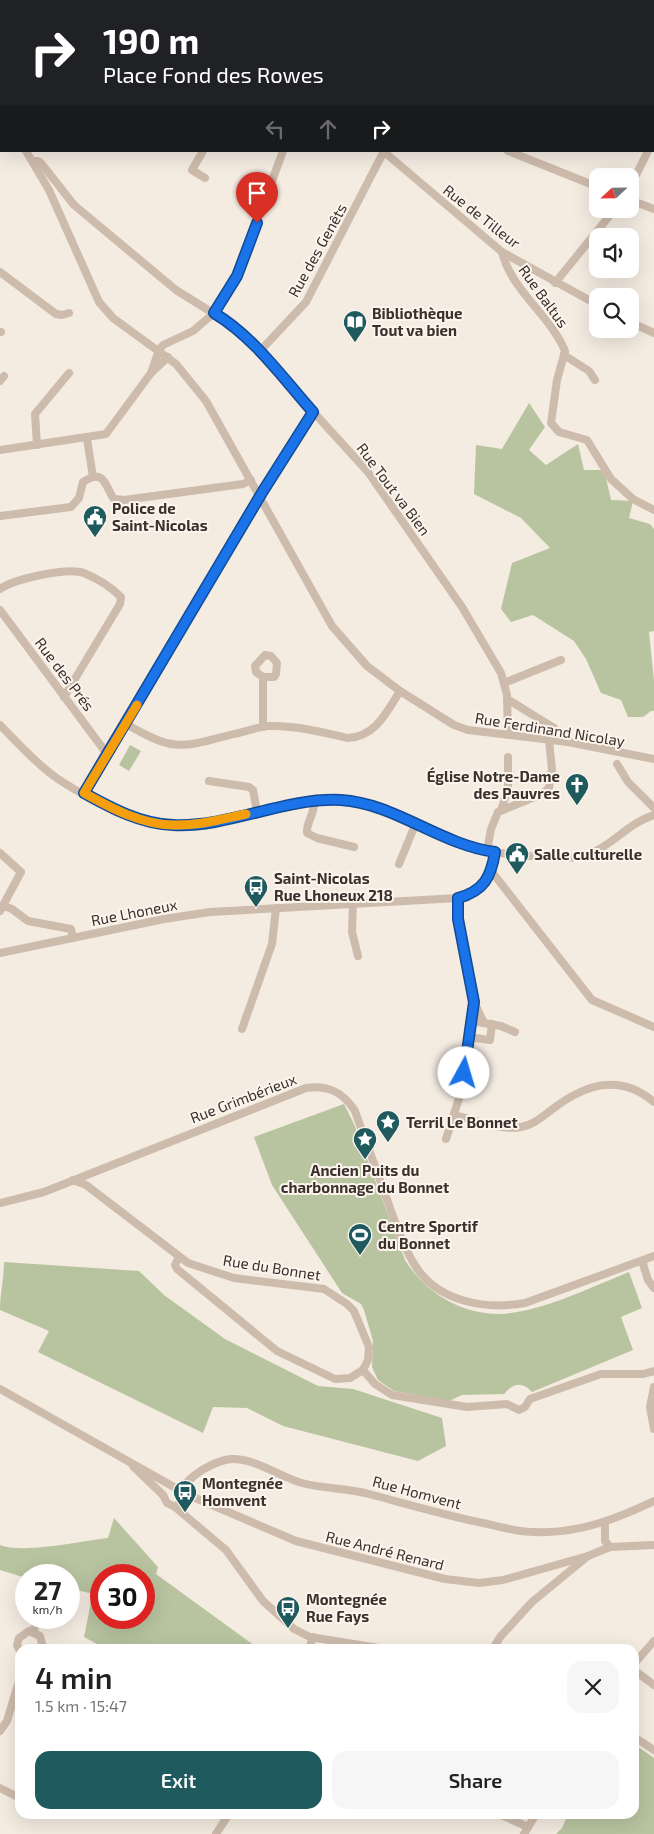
<!DOCTYPE html>
<meta charset="utf-8">
<style>
body{margin:0;font-family:"Exo 2",sans-serif;background:#f6f6f6;color:#222;height:100vh;display:flex;flex-direction:column;font-size:19px;white-space:nowrap}
*{box-sizing:border-box;margin:0}
p{font-size:16px;color:#767676}
.icon{flex:none;width:28px;height:28px;fill:none;stroke:currentColor;stroke-width:2;stroke-linecap:round;stroke-linejoin:round}
.map{position:relative;flex:1;overflow:hidden}
.panel{position:absolute;left:15px;top:1644px;width:624px;height:175px;display:flex;flex-direction:column;background:#fff;border-radius:15px;box-shadow:0 5px 20px #0002}
.panel>*{flex:none}
.hud{position:absolute;left:0px;top:0px;width:655px;height:152px;box-shadow:0 5px 20px #0002;background:#202124;color:#fff;overflow:hidden}
.needle{width:32px;rotate:248deg}
.controls{position:absolute;left:589px;top:168px;display:grid;gap:10px}
.controls a{display:grid;place-items:center;width:50px;height:50px;border-radius:10px;background:#fff;box-shadow:0 5px 20px #0002;font-size:25px}
.speed{position:absolute;left:15px;top:1564px;display:flex;gap:10px;font-size:25px;font-weight:700;text-align:center}
.speed>*{display:grid;place-content:center;width:65px;height:65px;border-radius:50%;background:#fff;box-shadow:0 5px 20px #0002;line-height:1}
.speed small{font-size:12px;font-weight:400}
.speed .limit{border:8px solid #d22;background:#fff;color:#111}
.pin{position:absolute;display:grid;place-items:center;width:42px;height:42px;color:#fff;margin:-51px -21px;border-radius:50% 50% 50% 0;rotate:-45deg;box-shadow:0 0 5px #0007}
.pin .icon{rotate:45deg}
.me{position:absolute;width:55px;margin:-28px;rotate:6deg;stroke-linejoin:round;filter:drop-shadow(0 0 4px #0008)}
.turn{display:flex;align-items:center;gap:18px;height:105px;padding:0 20px;font-size:22px}
.turn .icon{width:65px;height:65px;stroke-width:2.5}
.turn b{display:block;font-size:35px;line-height:42px}
.lanes{display:flex;align-items:center;height:48px;padding:0 20px;background:#0003;justify-content:center;gap:25px;direction:ltr}
.lanes .off{opacity:.35}
.round{display:grid;place-items:center;flex:none;width:52px;height:52px;border-radius:15px;background:#f6f6f6}
.head{display:flex;align-items:center;justify-content:space-between;height:85px;padding:0 20px}
h1{font-size:30px;font-weight:600;line-height:38px}
.action{display:flex;gap:10px;margin-top:auto;padding:10px 20px}
.action a{flex:1;height:58px;border-radius:15px;background:#1f5a5e;color:#fff;font-size:20px;font-weight:600;line-height:58px;text-align:center}
.action a+a{background:#f6f6f6;color:#222}
.map>svg:first-child{display:block}
.green{fill:#b8c4a0}
.lines{fill:none;stroke-linecap:round;stroke-linejoin:round}
.minor{stroke:#cdbbac;stroke-width:8}
.route-casing{stroke:#114b97;stroke-width:12}
.route{stroke:#1a73e8;stroke-width:9}
.slow{stroke:#f59e0b;stroke-width:9}
.labels{text-anchor:middle;dominant-baseline:central;stroke-width:4;stroke-linejoin:round;paint-order:stroke}
.street-label{font-size:15px;fill:#3b302b;stroke:#fbf5ee}
.poi-label{font-size:15px;font-weight:bold;fill:#3b302b;stroke:#fbf5ee;text-anchor:start}
</style>
<div class="map">
<svg width="654" height="1834" viewBox="0 0 654 1834">
<rect width="100%" height="100%" fill="#f4ebe1"/>
<g class="green">
<polygon points="0,0 136,0 1,1 0,28"/>
<polygon points="529,403 545,427 529,450 546,465 578,444 584,470 601,470 606,478 611,500 633,501 629,518 650,524 654,529 654,631 649,632 654,681 654,711 651,711 643,717 628,717 621,700 601,693 586,659 574,641 533,615 511,622 501,609 512,563 550,548 521,518 474,494 476,445 502,449"/>
<polygon points="130,745 141,751 129,771 119,765"/>
<path d="M344,1104L354,1124L405,1260C428,1297 472,1321 517,1312C553,1306 594,1286 629,1272L642,1308L621,1317L633,1350L532,1392C522,1381 513,1383 504,1394L462,1395L449,1401L394,1391L378,1380L372,1367L373,1341L364,1310L361,1304L342,1293L272,1185L254,1137Z"/>
<path d="M4,1262L139,1271L164,1295L225,1339L318,1386L353,1389L442,1418L446,1446L418,1461L283,1426L247,1408L213,1407L203,1433L38,1352L49,1331L0,1310C0,1293 4,1279 4,1262Z"/>
<path d="M114,1518L158,1567L156,1574L259,1649H106L84,1637L91,1602L101,1605V1618H144V1575H101V1585L97,1595L69,1588V1575H26V1578L0,1570V1545C22,1554 82,1541 108,1538Z"/>
<polygon points="634,1744 654,1758 654,1834 556,1834 562,1828 568,1814 634,1814"/>
</g>
<g class="lines">
<g class="minor">
<polyline points="283,0 283,1"/>
<polyline points="423,0 424,1"/>
<polyline points="141,1 141,0"/>
<polyline points="351,1 353,0"/>
<polyline points="524,1 525,0"/>
<polyline points="0,33 1,33"/>
<polyline points="654,118 654,116"/>
<polyline points="0,121 1,123"/>
<polyline points="26,151 49,190 99,302 113,318 176,364 206,401 332,626 367,666 400,691 454,725 468,730 568,742 654,759"/>
<polyline points="203,151 192,170 205,178"/>
<polyline points="383,151 502,252 598,305"/>
<polyline points="508,151 598,187"/>
<polyline points="33,161 38,161 41,163 74,205 176,290 237,328 368,472 462,607 501,673 507,695 508,735"/>
<polyline points="630,187 648,151"/>
<polyline points="630,200 654,209"/>
<path d="M502,252C511,290 550,315 565,351L557,380L551,423L559,432L587,440L611,479L633,499L654,510"/>
<polyline points="0,272 56,314 62,315 69,313"/>
<polyline points="555,283 615,209"/>
<polyline points="630,322 654,333"/>
<polyline points="0,332 1,332"/>
<polyline points="260,351 306,302 384,151"/>
<polyline points="564,355 589,371 595,380"/>
<polyline points="151,373 159,350 163,345 193,331 214,313 224,299 237,276 283,151"/>
<polyline points="0,381 4,376"/>
<polyline points="87,439 93,477"/>
<polyline points="37,445 35,414 69,373"/>
<polyline points="0,450 106,434 151,373 168,357"/>
<path d="M0,516L71,507L79,498L83,482C105,467 105,487 114,499L124,500L243,484L251,480"/>
<path d="M0,589C14,579 67,567 84,573C96,578 111,587 121,597L120,604L64,697"/>
<polyline points="0,610 107,754"/>
<polyline points="504,683 561,660"/>
<polyline points="507,699 554,728"/>
<path d="M126,724C175,752 180,748 234,734C245,732 257,727 268,726C295,725 321,732 348,738C376,736 386,713 400,691"/>
<path d="M0,725C18,743 36,764 58,779C90,800 133,822 172,825C193,827 215,820 235,816C269,809 309,797 343,801C388,805 425,834 467,847C487,853 558,860 579,857C607,852 627,823 654,815"/>
<polyline points="263,727 263,677 256,672 255,666 265,655 271,656 277,663 276,674 274,677 263,677"/>
<polyline points="617,764 628,782 654,808"/>
<polyline points="209,781 249,787 253,790 257,812"/>
<polyline points="84,793 263,491 313,412"/>
<path d="M314,802C315,814 306,822 307,833L317,838L354,847"/>
<polyline points="501,810 508,789 508,757"/>
<polyline points="487,851 491,829 498,812 542,794 549,788 552,770 549,740"/>
<polyline points="0,853 21,872 0,911"/>
<polyline points="399,864 415,825"/>
<polyline points="492,872 592,1000 654,1027"/>
<polyline points="353,903 352,932 358,956"/>
<polyline points="4,906 12,909 28,921 71,929 73,938"/>
<path d="M0,953L164,919L210,912L458,898C484,891 491,877 495,852"/>
<polyline points="474,1002 484,1023"/>
<polyline points="472,1021 501,1026 515,1032"/>
<polyline points="242,1029 272,944 276,908"/>
<polyline points="468,1037 490,1040 492,1024"/>
<path d="M454,1115C474,1120 501,1131 521,1127C534,1125 544,1115 554,1108C586,1084 620,1073 654,1102"/>
<polyline points="446,1139 462,1089 474,1002 458,919 458,898"/>
<polyline points="73,1180 86,1185 188,1263 234,1278 324,1289 347,1304 354,1311 369,1347 368,1360 363,1370 375,1384 392,1395 467,1407 507,1404 519,1410 525,1407 530,1399 601,1374 643,1374 654,1371"/>
<path d="M0,1203L44,1192L306,1088C328,1085 343,1092 355,1111C365,1140 376,1168 386,1197C395,1221 402,1245 416,1267C439,1302 486,1310 525,1303L654,1256"/>
<polyline points="179,1257 175,1265 177,1269 277,1351 335,1379 350,1378 363,1370"/>
<polyline points="642,1261 648,1280 654,1288"/>
<polyline points="654,1387 650,1407 654,1429"/>
<polyline points="0,1389 181,1491 182,1501 175,1507"/>
<polyline points="133,1466 163,1495"/>
<path d="M181,1491C189,1475 214,1461 231,1459C255,1458 280,1477 302,1483C324,1489 347,1488 369,1494C407,1504 444,1515 483,1523C500,1527 517,1532 535,1532C578,1534 616,1519 654,1501"/>
<polyline points="163,1495 167,1503 175,1507 226,1550 263,1601 294,1629 310,1637 385,1649"/>
<polyline points="183,1496 193,1497 296,1541 445,1579 479,1583 503,1580 588,1556"/>
<polyline points="605,1523 605,1541 610,1547"/>
<polyline points="34,1632 36,1619"/>
<polyline points="309,1649 313,1637"/>
<polyline points="493,1649 500,1637 532,1602 588,1556 610,1547 654,1545"/>
<polyline points="20,1651 17,1645 19,1638 29,1631 40,1636 42,1644 41,1649"/>
<polyline points="634,1664 654,1641"/>
<polyline points="634,1670 654,1685"/>
<polyline points="0,1731 7,1721 20,1678"/>
<polyline points="634,1737 654,1750"/>
<polyline points="0,1788 20,1798"/>
<polyline points="499,1814 528,1827"/>
<polyline points="216,1834 229,1814"/>
<polyline points="524,1834 536,1814"/>
</g>
</g>
<g class="lines">
<g class="route-casing">
<path id="route" d="M257,223L237,276L214,313C254,337 282,377 313,412L263,491L84,793C111,808 141,824 173,825C228,828 285,797 341,800C394,803 441,845 495,852C491,877 484,891 458,898V919L474,1002L464,1073"/>
</g>
<use href="#route" class="route"/>
<path class="slow" d="M137,705L84,793C111,808 142,825 174,825C198,826 222,819 246,814"/>
</g>
<defs>
<g id="library-pin" transform="scale(1.25)"><path d="M0 17L-7.5 6A9.5 9.5 0 1 1 7.5 6Z" fill="#1f5a5e" stroke="#fbf5ee"/><path d="M-6-4Q-3-5.5-.7-3.5V5Q-3 3-6 4ZM6-4Q3-5.5 .7-3.5V5Q3 3 6 4Z" fill="#fff"/></g>
<g id="civic-pin" transform="scale(1.25)"><path d="M0 17L-7.5 6A9.5 9.5 0 1 1 7.5 6Z" fill="#1f5a5e" stroke="#fbf5ee"/><path d="M-.6-6.5H3V-4.5H.6V-3L4-1V1h2V6H-6V1h2V-1L-.6-3ZM-1.2 2.5V6h2.4V2.5Z" fill="#fff"/></g>
<g id="church-pin" transform="scale(1.25)"><path d="M0 17L-7.5 6A9.5 9.5 0 1 1 7.5 6Z" fill="#1f5a5e" stroke="#fbf5ee"/><path d="M-1.2-6h2.4v3.5h3.3v2.4h-3.3V6h-2.4V-.1h-3.3v-2.4h3.3Z" fill="#fff"/></g>
<g id="bus-pin" transform="scale(1.25)"><path d="M0 17L-7.5 6A9.5 9.5 0 1 1 7.5 6Z" fill="#1f5a5e" stroke="#fbf5ee"/><path d="M-5-6H5V4H4V6H2V4H-2V6H-4V4H-5ZM-3.5-4V0h7V-4ZM-3.5 1.2v1.5H-2V1.2ZM2 1.2v1.5H3.5V1.2Z" fill="#fff"/></g>
<g id="sight-pin" transform="scale(1.25)"><path d="M0 17L-7.5 6A9.5 9.5 0 1 1 7.5 6Z" fill="#1f5a5e" stroke="#fbf5ee"/><path d="M0-6L1.8-2.2L6-1.7L2.9 1.2L3.7 5.4L0 3.3L-3.7 5.4L-2.9 1.2L-6-1.7L-1.8-2.2Z" fill="#fff"/></g>
<g id="stadium-pin" transform="scale(1.25)"><path d="M0 17L-7.5 6A9.5 9.5 0 1 1 7.5 6Z" fill="#1f5a5e" stroke="#fbf5ee"/><path d="M0-5a6.5 5 0 1 0 0 10a6.5 5 0 1 0 0-10ZM-3.5-1.8h7v3.6h-7Z" fill="#fff"/></g>
</defs>
<g fill-rule="evenodd">
<use href="#library-pin" x="355" y="322"/>
<use href="#civic-pin" x="95" y="517"/>
<use href="#church-pin" x="577" y="785"/>
<use href="#civic-pin" x="517" y="854"/>
<use href="#bus-pin" x="256" y="887"/>
<use href="#sight-pin" x="388" y="1122"/>
<use href="#sight-pin" x="365" y="1139"/>
<use href="#stadium-pin" x="360" y="1235"/>
<use href="#bus-pin" x="185" y="1492"/>
<use href="#bus-pin" x="288" y="1608"/>
</g>
<g class="labels">
<g class="street-label">
<text transform="translate(482 216) rotate(38)">Rue de Tilleur</text>
<text transform="translate(317 250) rotate(-61)">Rue des Genêts</text>
<text transform="translate(544 296) rotate(54)">Rue Baltus</text>
<text transform="translate(394 489) rotate(53)">Rue Tout va Bien</text>
<text transform="translate(65 674) rotate(53)">Rue des Prés</text>
<text transform="translate(550 729) rotate(9)">Rue Ferdinand Nicolay</text>
<text transform="translate(134 912) rotate(-11)">Rue Lhoneux</text>
<text transform="translate(243 1098) rotate(-21)">Rue Grimbérieux</text>
<text transform="translate(272 1267) rotate(9)">Rue du Bonnet</text>
<text transform="translate(417 1492) rotate(15)">Rue Homvent</text>
<text transform="translate(385 1550) rotate(14)">Rue André Renard</text>
</g>
<g class="poi-label">
<text x="372" y="313">Bibliothèque<tspan x="372" dy="17">Tout va bien</tspan></text>
<text x="112" y="508">Police de<tspan x="112" dy="17">Saint-Nicolas</tspan></text>
<text x="560" y="776" text-anchor="end">Église Notre-Dame<tspan x="560" dy="17">des Pauvres</tspan></text>
<text x="534" y="854">Salle culturelle</text>
<text x="274" y="878">Saint-Nicolas<tspan x="274" dy="17">Rue Lhoneux 218</tspan></text>
<text x="406" y="1122">Terril Le Bonnet</text>
<text x="365" y="1170" text-anchor="middle">Ancien Puits du<tspan x="365" dy="17">charbonnage du Bonnet</tspan></text>
<text x="378" y="1226">Centre Sportif<tspan x="378" dy="17">du Bonnet</tspan></text>
<text x="202" y="1483">Montegnée<tspan x="202" dy="17">Homvent</tspan></text>
<text x="306" y="1599">Montegnée<tspan x="306" dy="17">Rue Fays</tspan></text>
</g>
</g>
</svg>
<div class="controls">
<a><svg class="needle" viewBox="-14 -14 28 28"><path d="M0-13l5 13h-10z" fill="#e53935"/><path d="M0 13l5-13h-10z" fill="#767676"/></svg></a>
<a><svg class="icon" aria-label="sound" viewBox="0 0 24 24"><path d="M4 9h4l5-4v14l-5-4H4zM17 9q2 3 0 6"/></svg></a>
<a><svg class="icon" aria-label="search" viewBox="0 0 24 24"><circle cx="10" cy="10" r="6"/><path d="M15 15l6 6"/></svg></a>
</div>
<div class="speed"><div>27<small>km/h</small></div><div class="limit">30</div></div>
<div class="pin" style="left:257px;top:223px;background:#d93025"><svg class="icon" aria-label="arrive" viewBox="0 0 24 24"><path d="M6 21V4h12l-3 4 3 4H6"/></svg></div>
<svg class="me" style="left:464px;top:1073px" viewBox="-20 -20 40 40"><circle r="19" fill="#fff"/><path d="M0-13L10 11 0 6-10 11z" fill="#1a73e8"/></svg>
<div class="hud">
<div class="turn"><svg class="icon" aria-label="right" viewBox="0 0 24 24"><path d="M7 20v-9h11M14 6l5 5-5 5"/></svg><div><b>190 m</b>Place Fond des Rowes</div></div>
<div class="lanes"><svg class="icon off" aria-label="left" viewBox="0 0 24 24"><path d="M17 20v-9H6M10 6l-5 5 5 5"/></svg><svg class="icon off" aria-label="ahead" viewBox="0 0 24 24"><path d="M12 20V5M6 11l6-6 6 6"/></svg><svg class="icon" aria-label="right" viewBox="0 0 24 24"><path d="M7 20v-9h11M14 6l5 5-5 5"/></svg></div>
</div>
<section class="panel">
<div class="head"><div><h1>4 min</h1><p>1.5 km · 15:47</p></div><a class="round"><svg class="icon" aria-label="close" viewBox="0 0 24 24"><path d="M6 6l12 12M18 6L6 18"/></svg></a></div>
<div class="action"><a>Exit</a><a>Share</a></div>
</section>
</div>
